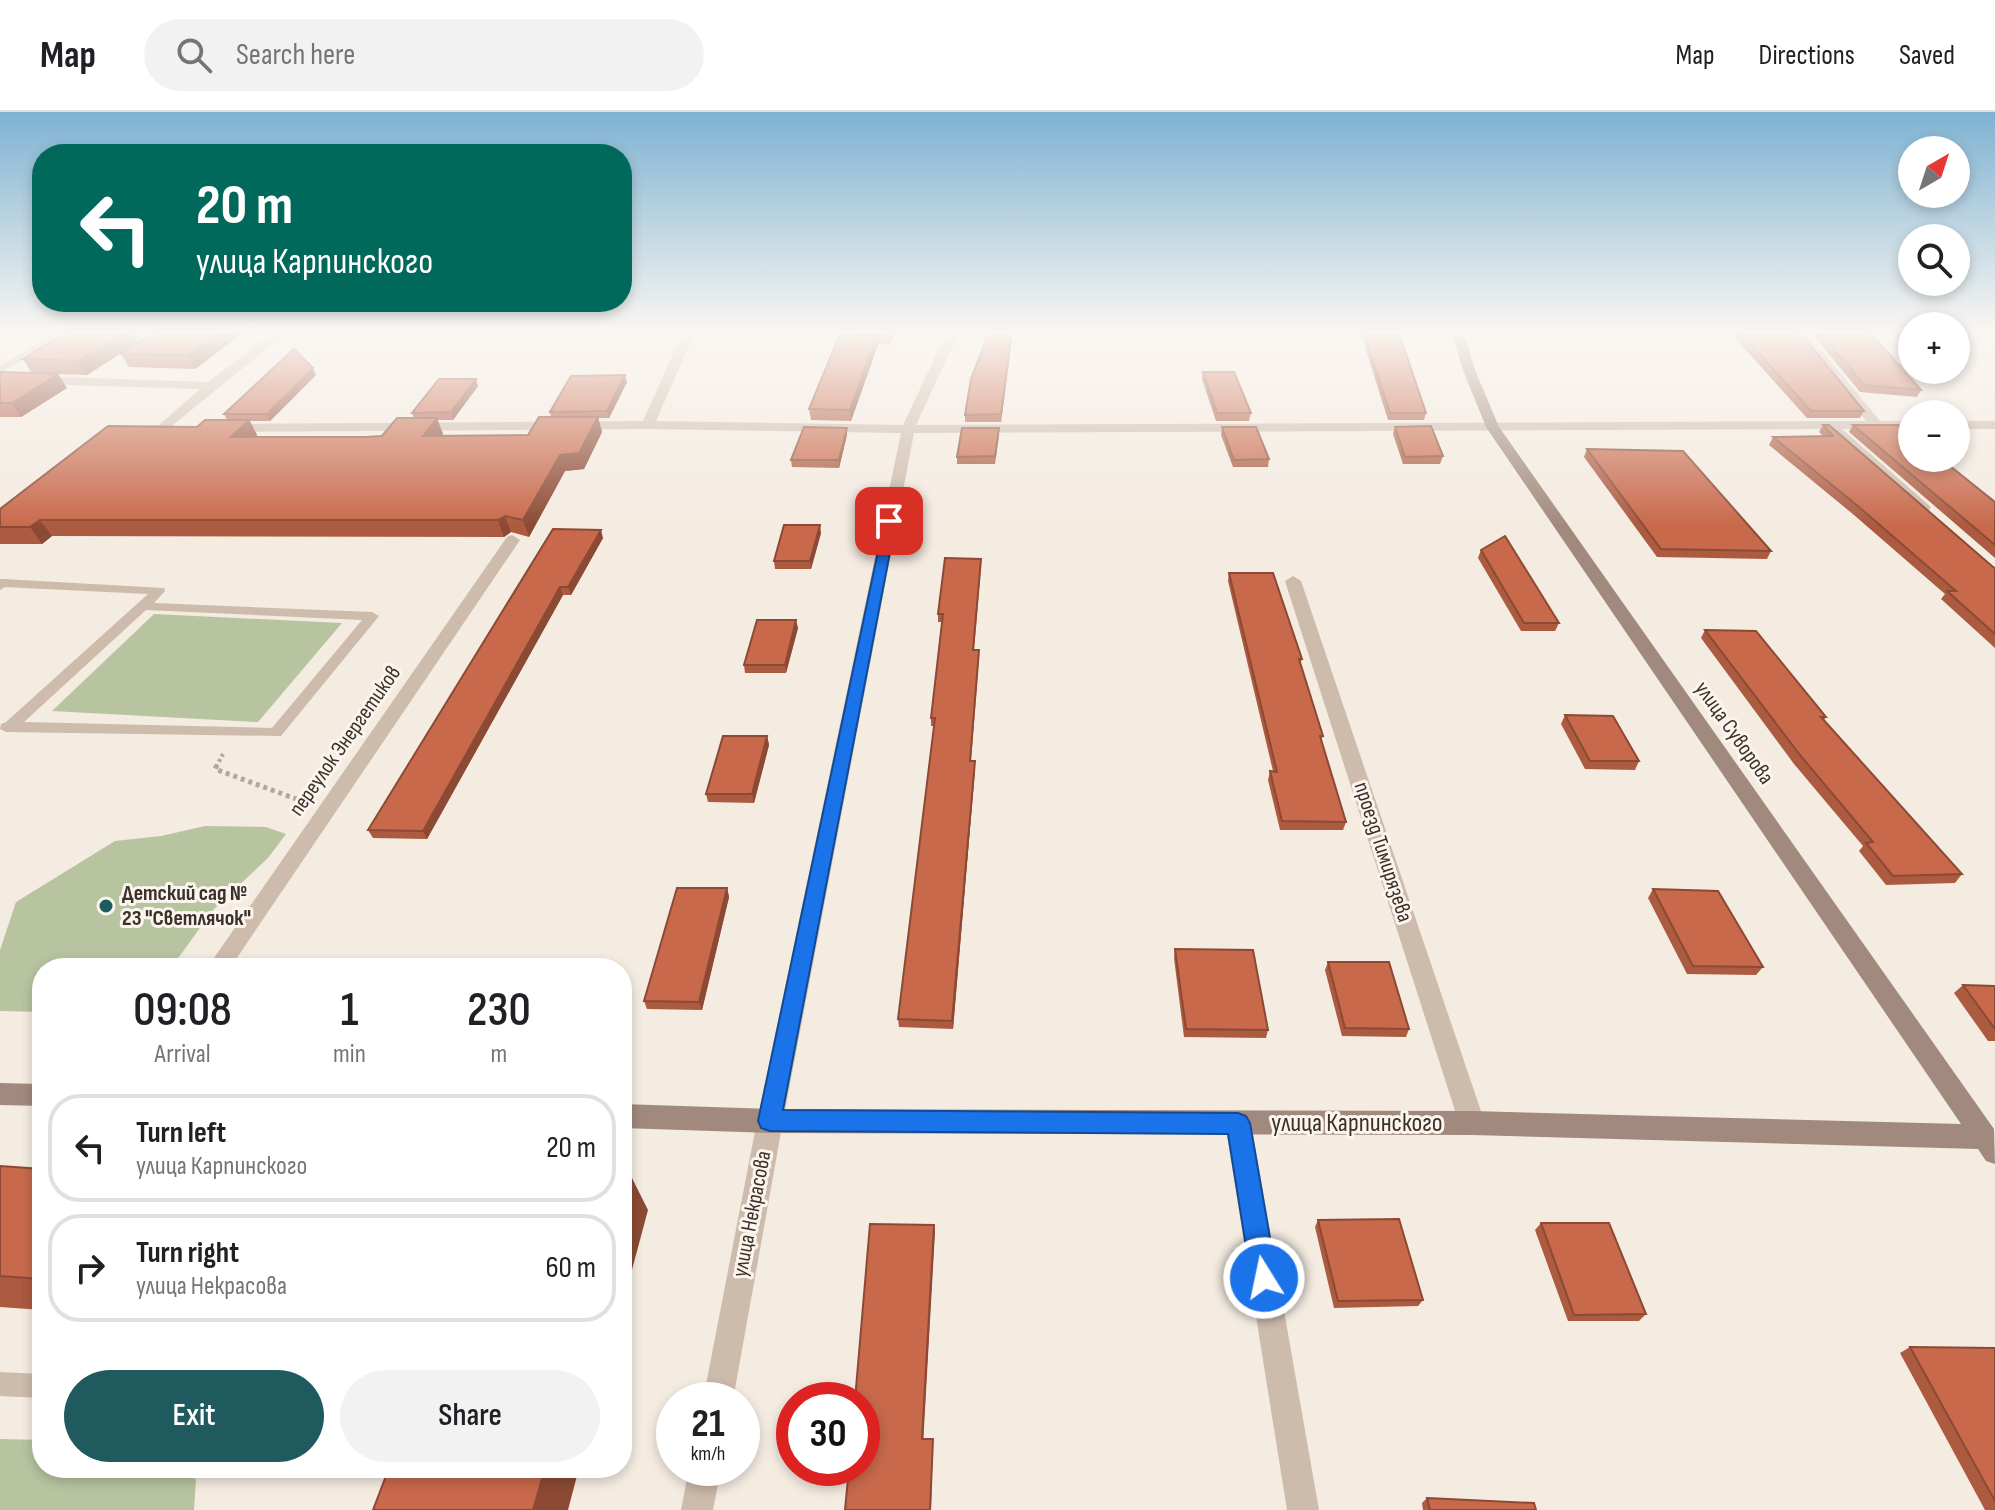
<!DOCTYPE html>
<meta charset="utf-8">
<style>
body{margin:0;font-family:"Sofia Sans Condensed",sans-serif;background:#f2f2f2;color:#202124;height:100vh;display:flex;flex-direction:column;font-size:30px;white-space:nowrap}
*{box-sizing:border-box;margin:0}
p{font-size:26px;color:#757577}
.icon{flex:none;width:44px;height:44px;fill:none;stroke:currentColor;stroke-width:2;stroke-linecap:round;stroke-linejoin:round}
.map{position:relative;flex:1;overflow:hidden}
.sheet{position:absolute;left:32px;top:846px;width:600px;height:520px;display:flex;flex-direction:column;background:#fff;border-radius:32px;box-shadow:0 4px 12px #0003}
.sheet>*{flex:none}
.guide{position:absolute;left:32px;top:32px;width:600px;height:168px;border-radius:32px;box-shadow:0 4px 12px #0003;background:#00695c;color:#fff;overflow:hidden}
.needle{width:52px;rotate:39deg}
.buttons{position:absolute;left:1898px;top:24px;display:grid;gap:16px}
.buttons a{display:grid;place-items:center;width:72px;height:72px;border-radius:50%;background:#fff;box-shadow:0 4px 12px #0003;font-size:40px}
.speed{position:absolute;left:656px;top:1270px;display:flex;gap:16px;font-size:40px;font-weight:700;text-align:center}
.speed>*{display:grid;place-content:center;width:104px;height:104px;border-radius:50%;background:#fff;box-shadow:0 4px 12px #0003;line-height:1}
.speed small{font-size:20px;font-weight:400}
.speed .limit{border:12px solid #d22;background:#fff;color:#111}
.pin{position:absolute;display:grid;place-items:center;width:68px;height:68px;color:#fff;margin:-34px;border-radius:16px;box-shadow:0 4px 12px #0006}
.me{position:absolute;width:88px;margin:-44px;rotate:350deg;stroke-linejoin:round;filter:drop-shadow(0 0 6px #0008)}
.turn{display:flex;align-items:center;gap:28px;height:168px;padding:0 32px;font-size:36px}
.turn .icon{width:104px;height:104px;stroke-width:2.5}
.turn b{display:block;font-size:56px;line-height:68px}
.eta{display:flex;justify-content:space-evenly;align-items:center;height:136px;text-align:center}
.eta b{font-size:48px;font-weight:600;line-height:56px}
.action{display:flex;gap:16px;margin-top:auto;padding:16px 32px}
.action a{flex:1;height:92px;border-radius:48px;background:#1f5a5e;color:#fff;font-size:32px;font-weight:600;line-height:92px;text-align:center}
.action a+a{background:#f2f2f2;color:#202124}
ul{padding:0;list-style:none}
li{display:flex;align-items:center;gap:24px;height:108px;margin:0 16px 12px;padding:0 16px;border:4px solid #e0e0e0;border-radius:32px}
li div{flex:1}
li b{display:block;font-size:30px}
li em{font-style:normal}
header{display:flex;align-items:center;gap:48px;box-sizing:border-box;height:112px;padding:0 40px;background:#fff;border-bottom:2px solid #e0e0e0}
header strong{font-size:38px}
nav{display:flex;gap:44px;margin-inline-start:auto;font-size:28px}
.search{width:560px;height:72px;background:#f2f2f2;display:flex;align-items:center;gap:20px;box-sizing:border-box;padding:0 28px;border-radius:44px;color:#757577;font-size:30px}
.map>svg:first-child{display:block}
.green{fill:#b8c4a0}
.lines{fill:none;stroke-linecap:round;stroke-linejoin:round}
.path-far1{stroke:#b9a596;stroke-width:4;stroke-dasharray:3 3;stroke-linecap:butt}
.path{stroke:#b9a596;stroke-width:5;stroke-dasharray:4 4;stroke-linecap:butt}
.lane{fill:#cdbbac;fill-rule:evenodd}
.street{fill:#cdbbac;fill-rule:evenodd}
.secondary{fill:#a18a7d;fill-rule:evenodd}
.wall{fill:#ac5a40}
.shaded-wall{fill:#8c4a34}
.building{fill:#c8694b;stroke:#8c4a34;stroke-width:2}
.route{fill:#1a73e8;stroke:#114b97;stroke-width:2}
.poi-dot{fill:#1f5a5e;stroke:#fbf5ee;stroke-width:3}
.labels{text-anchor:middle;dominant-baseline:central;stroke-width:6;stroke-linejoin:round;paint-order:stroke}
.street-label{font-size:22px;fill:#3b302b;stroke:#fbf5ee}
.poi-label{font-size:22px;font-weight:bold;fill:#3b302b;stroke:#fbf5ee;text-anchor:start}
.near-street-label{font-size:26px;fill:#3b302b;stroke:#fbf5ee}
</style>
<header>
<strong>Map</strong>
<div class="search"><svg class="icon" aria-label="search" viewBox="0 0 24 24"><circle cx="10" cy="10" r="6"/><path d="M15 15l6 6"/></svg>Search here</div>
<nav><a>Map</a><a>Directions</a><a>Saved</a></nav>
</header>
<div class="map">
<svg width="1995" height="1398" viewBox="0 0 1995 1398">
<rect width="100%" height="100%" fill="#f4ebe1"/>
<g class="green">
<polygon points="154,502 342,511 258,610 52,599"/>
<polygon points="205,714 266,715 286,722 268,746 213,798 171,856 42,856 42,900 0,899 0,838 16,790 115,729 161,724"/>
<polygon points="0,1327 42,1328 42,1356 166,1356 196,1367 194,1398 0,1398"/>
</g>
<g class="lines">
<polyline class="path-far1" points="216,655 223,642"/>
<polyline class="path" points="217,653 215,657 299,688"/>
<g class="lane">
<polygon points="60,218 70,218 0,261 0,254"/>
<polygon points="167,218 177,218 164,227 113,226 108,223 113,220 162,221"/>
<path d="M3,467L164,476L165,479L154,491L372,500L379,504L281,624L6,620L0,617L1,612L6,610L148,482L3,475L0,474V468ZM146,498L362,508L272,616L24,610Z"/>
<polygon points="0,1260 42,1262 42,1286 0,1284"/>
</g>
<g class="street">
<polygon points="277,218 290,218 163,321 158,320 158,314 200,277 0,271 0,263 208,270"/>
<polygon points="684,218 696,218 656,309 903,313 948,218 960,218 916,313 1866,309 1793,218 1805,218 1880,309 1912,309 1912,317 1842,317 1931,395 1929,398 1919,398 1826,317 914,321 783,1009 733,1288 703,1288 757,1009 901,321 648,317 228,320 221,316 228,312 643,309"/>
<rect x="1956" y="309" width="39" height="8"/>
<polygon points="512,423 520,428 230,856 207,856 507,425"/>
<polygon points="1293,464 1301,469 1485,1011 1481,1019 1472,1023 1463,1019 1459,1011 1285,469"/>
<polygon points="0,467 9,468 11,471 0,478"/>
<polygon points="1238,999 1247,1003 1251,1011 1319,1398 1287,1398 1225,1011 1229,1003"/>
<polygon points="689,1356 721,1356 713,1398 681,1398"/>
</g>
<g class="secondary">
<polygon points="1451,218 1463,218 1475,258 1499,315 1994,1017 1995,1052 1986,1049 1978,1037 1472,1023 770,1021 622,1016 622,992 770,997 1472,999 1961,1012 1486,315 1463,258"/>
<polygon points="0,971 42,972 42,994 0,993"/>
</g>
</g>
<g class="wall">
<polygon points="247,218 195,257 129,255 121,242"/>
<polygon points="857,218 896,218 890,233 878,232 851,309 811,308 809,297"/>
<polygon points="990,218 1013,218 1001,310 965,310 965,303"/>
<polygon points="1362,218 1398,218 1426,301 1424,308 1388,308 1366,238"/>
<polygon points="1728,218 1798,218 1864,299 1860,306 1807,306"/>
<polygon points="1809,218 1868,218 1921,278 1917,285 1860,280"/>
<polygon points="138,230 87,263 32,261 23,247"/>
<polygon points="1203,260 1251,301 1249,309 1216,309 1202,267"/>
<polygon points="0,261 67,276 21,305 0,305"/>
<polygon points="316,263 270,309 250,309 257,323 255,325 365,325 382,324 414,306 412,301 478,274 453,308 437,308 443,322 441,324 528,323 551,305 550,300 627,270 609,306 598,306 602,320 584,357 565,359 529,425 511,420 504,425 52,424 42,432 0,432 0,397 197,315 227,308 224,302"/>
<polygon points="1823,313 1995,456 1995,536 1941,487 1945,482 1854,403 1769,333 1773,325 1823,324 1819,320"/>
<polygon points="1853,313 1995,390 1995,446 1849,320"/>
<polygon points="1222,315 1269,347 1268,355 1233,355 1221,323"/>
<polygon points="1395,315 1443,344 1440,352 1403,352 1393,322"/>
<polygon points="847,323 839,356 792,355 791,348"/>
<polygon points="999,324 995,352 957,352 957,345"/>
<polygon points="1587,337 1771,439 1767,447 1657,445 1584,345"/>
<polygon points="553,417 603,426 571,483 563,483 427,727 373,726 368,718"/>
<polygon points="821,421 811,457 775,457 774,449"/>
<polygon points="1481,438 1559,511 1555,519 1521,519 1478,446"/>
<polygon points="981,455 974,538 979,546 971,649 975,657 953,917 899,915 898,907 934,614 931,614 931,606 942,510 938,510 938,502"/>
<polygon points="1229,461 1302,547 1300,552 1323,624 1321,629 1346,710 1343,718 1280,718 1268,668 1270,659 1273,659 1228,469"/>
<polygon points="798,516 786,561 745,561 744,553"/>
<polygon points="1705,518 1826,605 1824,608 1962,762 1955,771 1886,773 1859,739 1863,734 1794,652 1701,526"/>
<polygon points="1565,603 1639,649 1635,658 1585,657 1561,612"/>
<polygon points="767,624 769,633 754,691 708,690 706,682"/>
<polygon points="727,776 729,785 702,898 647,897 644,889"/>
<polygon points="1653,777 1763,855 1756,863 1687,862 1648,786"/>
<polygon points="1175,837 1268,918 1266,926 1184,925 1174,846"/>
<polygon points="1328,850 1409,917 1406,925 1342,924 1325,858"/>
<polygon points="1963,873 1995,874 1995,929 1988,929 1954,881"/>
<polygon points="0,1054 42,1057 42,1198 0,1195"/>
<polygon points="1318,1108 1423,1188 1418,1194 1334,1196 1315,1115"/>
<polygon points="1541,1111 1646,1202 1639,1209 1568,1209 1535,1118"/>
<polygon points="1910,1235 1995,1236 1995,1398 1985,1398 1900,1241"/>
<polygon points="1427,1386 1536,1398 1423,1398 1422,1391"/>
</g>
<g class="shaded-wall">
<polygon points="128,218 132,218 138,230 87,263 79,249"/>
<polygon points="222,218 247,218 195,257 188,243"/>
<polygon points="893,218 896,218 890,233 890,226"/>
<polygon points="1012,218 1013,218 1001,310 1001,302"/>
<polygon points="877,223 878,233 851,309 850,298"/>
<polygon points="313,256 316,263 270,309 267,302"/>
<polygon points="58,262 67,276 21,305 12,291"/>
<polygon points="625,263 627,270 609,306 607,299"/>
<polygon points="476,267 478,274 453,308 451,300"/>
<polygon points="598,305 602,320 584,357 565,359 529,425 523,408 560,343"/>
<polygon points="437,306 443,322 429,340 423,324"/>
<polygon points="249,308 257,323 240,341 231,325"/>
<polygon points="847,316 847,323 839,356 839,348"/>
<polygon points="505,404 511,420 504,425 498,408"/>
<polygon points="40,408 52,424 42,432 30,415"/>
<polygon points="820,413 821,421 811,457 810,449"/>
<polygon points="601,418 603,426 571,483 568,475"/>
<polygon points="560,475 563,483 427,727 423,719"/>
<polygon points="796,508 798,516 786,561 785,553"/>
<polygon points="767,624 769,633 754,691 752,682"/>
<polygon points="975,649 975,657 953,917 952,909"/>
<polygon points="727,776 729,785 702,898 699,890"/>
<polygon points="629,1060 648,1098 622,1195 622,1084"/>
<polygon points="934,1113 935,1120 923,1333 922,1327"/>
<polygon points="933,1327 931,1398 930,1398"/>
<polygon points="545,1356 579,1356 568,1398 533,1398"/>
</g>
<g class="building">
<polygon points="71,218 128,218 79,249 23,247"/>
<polygon points="158,218 222,218 188,243 121,242"/>
<polygon points="857,218 893,218 890,226 877,226 877,223 855,222"/>
<polygon points="990,218 1012,218 1001,302 965,303 971,267"/>
<polygon points="1365,218 1398,218 1426,301 1390,301 1367,231"/>
<polygon points="1738,218 1798,218 1864,299 1811,299"/>
<polygon points="1818,218 1868,218 1921,278 1864,273"/>
<polygon points="840,222 877,223 850,298 809,297"/>
<polygon points="294,237 313,256 267,302 224,302"/>
<polygon points="1,260 58,262 12,291 0,291 0,261"/>
<polygon points="1203,260 1234,260 1251,301 1217,301"/>
<polygon points="625,263 607,299 550,300 571,264"/>
<polygon points="439,267 476,267 451,300 412,301"/>
<polygon points="539,305 598,305 579,341 560,343 523,408 505,404 498,408 40,408 30,415 0,415 0,397 108,314 197,315 205,308 249,308 231,325 365,325 382,324 397,306 437,306 423,324 528,323"/>
<polygon points="1823,313 1829,313 1993,455 1995,456 1995,522 1947,479 1956,479 1859,395 1773,325 1833,324"/>
<polygon points="1853,313 1898,313 1912,324 1912,346 1940,346 1995,390 1995,433"/>
<polygon points="1431,314 1443,344 1405,345 1395,315"/>
<polygon points="804,315 847,316 839,348 791,348"/>
<polygon points="1222,315 1256,315 1269,347 1234,348"/>
<polygon points="962,316 999,316 995,344 957,345"/>
<polygon points="1587,337 1683,339 1771,439 1661,437"/>
<polygon points="784,413 820,413 810,449 774,449"/>
<polygon points="553,417 601,418 568,475 560,475 423,719 368,718"/>
<polygon points="1505,424 1559,511 1524,511 1481,438"/>
<polygon points="945,446 981,447 973,538 979,538 970,649 975,649 952,909 898,907 935,606 931,606 943,502 938,502"/>
<polygon points="1229,461 1273,461 1302,547 1299,547 1323,624 1320,624 1346,710 1282,709 1270,659 1277,660"/>
<polygon points="757,508 796,508 785,553 744,553"/>
<polygon points="1705,518 1756,519 1826,605 1821,605 1962,762 1893,764 1866,731 1873,730 1800,643"/>
<polygon points="1565,603 1613,604 1639,649 1590,649"/>
<polygon points="723,624 767,624 752,682 706,682"/>
<polygon points="677,776 727,776 699,890 644,889"/>
<polygon points="1653,777 1718,779 1763,855 1693,854"/>
<polygon points="1175,837 1253,838 1268,918 1186,917"/>
<polygon points="320,849 461,854 460,856 316,856"/>
<polygon points="1328,850 1389,850 1409,917 1345,916"/>
<polygon points="1963,873 1995,874 1995,917"/>
<polygon points="0,1054 42,1057 42,1167 0,1164"/>
<polygon points="622,1060 629,1060 622,1084"/>
<polygon points="1399,1107 1423,1188 1338,1189 1318,1108"/>
<polygon points="1541,1111 1609,1111 1646,1202 1574,1203"/>
<polygon points="870,1112 934,1113 922,1327 933,1327 930,1398 845,1398 849,1356 862,1356 862,1288 855,1288"/>
<polygon points="1910,1235 1995,1236 1995,1389"/>
<polygon points="389,1356 545,1356 533,1398 373,1398"/>
<polygon points="1427,1386 1534,1391 1536,1398 1430,1398"/>
</g>
<linearGradient id="sky" x2="0" y2="1"><stop stop-color="#7eb2d2"/><stop offset="0.53" stop-color="#faf6f2"/><stop offset="1" stop-color="#faf6f2" stop-opacity="0"/></linearGradient>
<rect width="1995" height="414" fill="url(#sky)"/>
<polygon class="route" points="885,406 896,409 783,998 1238,1001 1246,1004 1250,1011 1277,1166 1273,1175 1264,1179 1255,1175 1251,1166 1228,1022 770,1019 761,1016 758,1009"/>
<circle class="poi-dot" cx="106" cy="794" r="8"/>
<g class="labels">
<g class="street-label">
<text transform="translate(1734 621) rotate(55)">улица Суворова</text>
<text transform="translate(345 629) rotate(-55)">переулок Энергетиков</text>
<text transform="translate(1383 740) rotate(72)">проезд Тимирязева</text>
<text transform="translate(752 1102) rotate(-79)">улица Некрасова</text>
</g>
<g class="poi-label">
<text x="122" y="781">Детский сад №<tspan x="122" dy="25">23 "Светлячок"</tspan></text>
</g>
<g class="near-street-label">
<text x="1357" y="1011">улица Карпинского</text>
</g>
</g>
</svg>
<div class="buttons">
<a><svg class="needle" viewBox="-14 -14 28 28"><path d="M0-13l5 13h-10z" fill="#e53935"/><path d="M0 13l5-13h-10z" fill="#757577"/></svg></a>
<a><svg class="icon" aria-label="search" viewBox="0 0 24 24"><circle cx="10" cy="10" r="6"/><path d="M15 15l6 6"/></svg></a>
<a>+</a>
<a>−</a>
</div>
<div class="speed"><div>21<small>km/h</small></div><div class="limit">30</div></div>
<div class="pin" style="left:889px;top:409px;background:#d93025"><svg class="icon" aria-label="arrive" viewBox="0 0 24 24"><path d="M6 21V4h12l-3 4 3 4H6"/></svg></div>
<svg class="me" style="left:1264px;top:1166px" viewBox="-20 -20 40 40"><circle r="17" fill="#1a73e8" stroke="#fff" stroke-width="3"/><path d="M0-11L8 9 0 5-8 9z" fill="#fff"/></svg>
<div class="guide">
<div class="turn"><svg class="icon" aria-label="left" viewBox="0 0 24 24"><path d="M17 20v-9H6M10 6l-5 5 5 5"/></svg><div><b>20 m</b>улица Карпинского</div></div>
</div>
<section class="sheet">
<div class="eta">
<div><b>09:08</b><p>Arrival</p></div>
<div><b>1</b><p>min</p></div>
<div><b>230</b><p>m</p></div>
</div>
<ul>
<li><svg class="icon" aria-label="left" viewBox="0 0 24 24"><path d="M17 20v-9H6M10 6l-5 5 5 5"/></svg><div><b>Turn left</b><p>улица Карпинского</p></div><em>20 m</em></li>
<li><svg class="icon" aria-label="right" viewBox="0 0 24 24"><path d="M7 20v-9h11M14 6l5 5-5 5"/></svg><div><b>Turn right</b><p>улица Некрасова</p></div><em>60 m</em></li>
</ul>
<div class="action"><a>Exit</a><a>Share</a></div>
</section>
</div>
